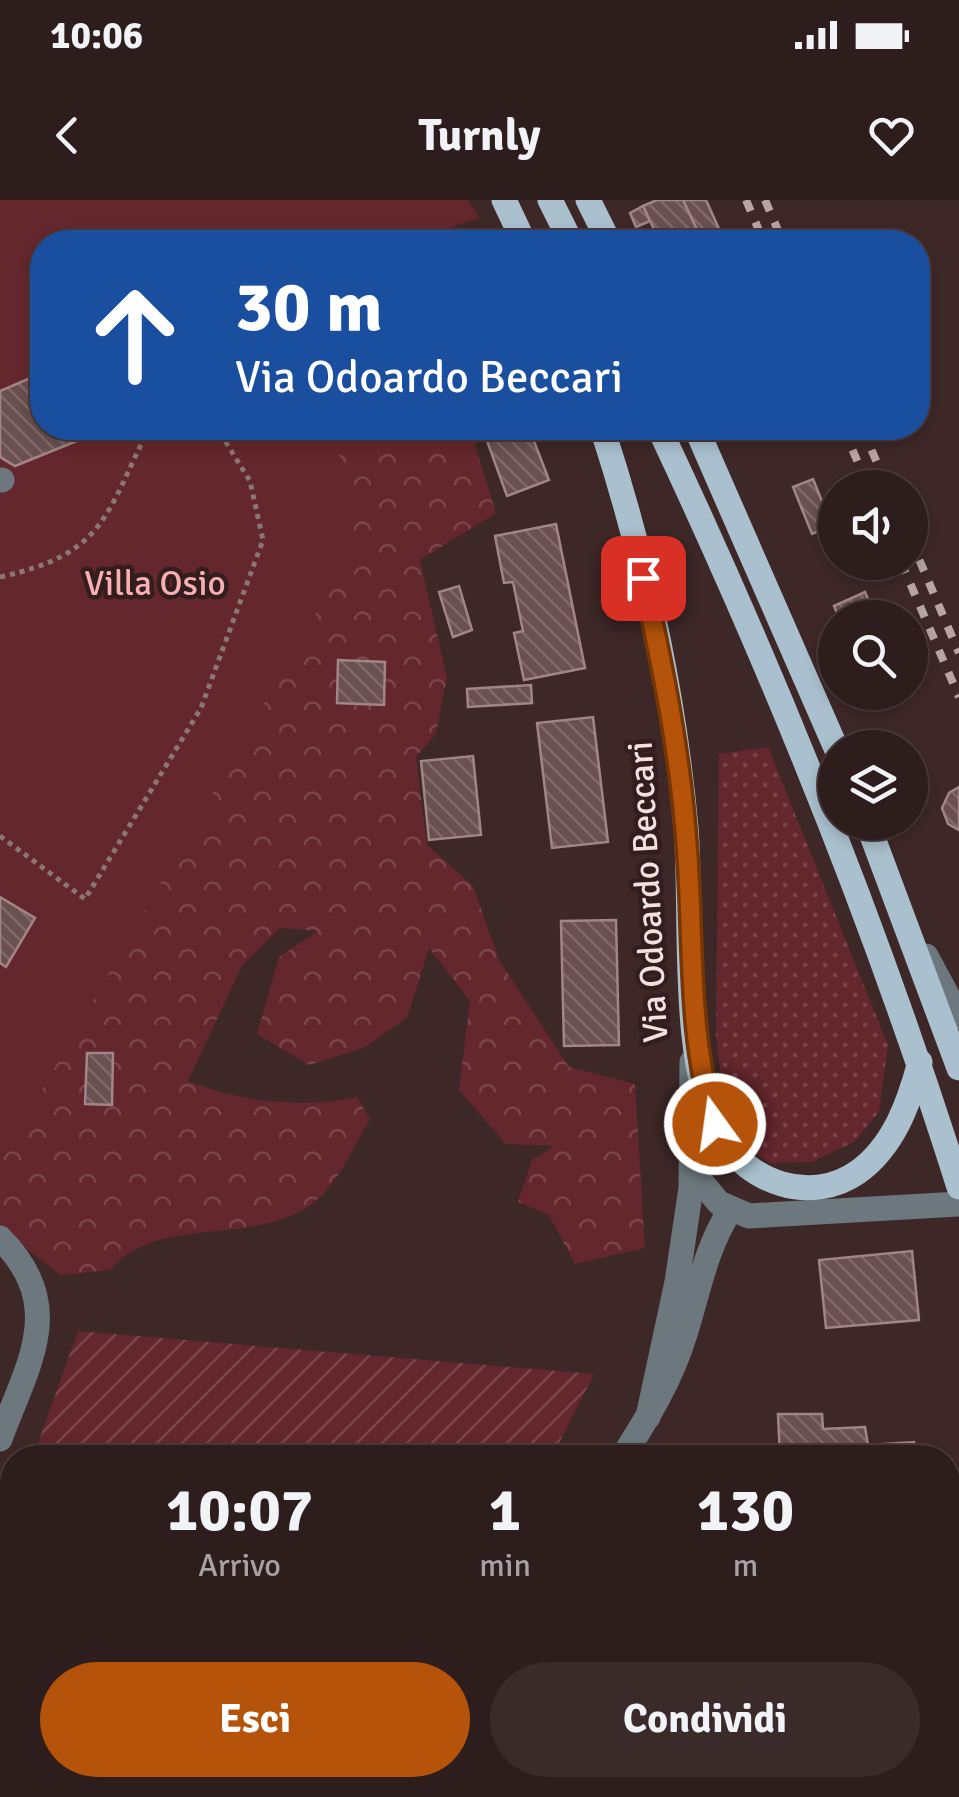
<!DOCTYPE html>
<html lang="it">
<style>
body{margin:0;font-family:Signika,sans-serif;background:#3a2a2a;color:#f1f3f6;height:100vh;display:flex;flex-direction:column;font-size:38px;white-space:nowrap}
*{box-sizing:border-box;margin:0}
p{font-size:32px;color:#a7a2a4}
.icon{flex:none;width:55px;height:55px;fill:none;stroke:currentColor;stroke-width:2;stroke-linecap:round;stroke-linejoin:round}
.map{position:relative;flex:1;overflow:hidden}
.details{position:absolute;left:0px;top:1245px;width:960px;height:352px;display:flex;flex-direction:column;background:#2e1d1d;border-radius:40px 40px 0 0;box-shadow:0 5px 15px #0003,0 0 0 2px #493b3b}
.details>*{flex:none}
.banner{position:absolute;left:30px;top:30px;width:900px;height:210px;border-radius:40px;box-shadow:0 5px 15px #0003,0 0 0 2px #493b3b;background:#1a4fa0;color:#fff;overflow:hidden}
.fabs{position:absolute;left:818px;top:270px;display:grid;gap:20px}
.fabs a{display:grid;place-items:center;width:110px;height:110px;border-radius:50%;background:#2e1d1d;box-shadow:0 5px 15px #0003,0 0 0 2px #493b3b;font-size:50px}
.pin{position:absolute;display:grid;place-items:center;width:85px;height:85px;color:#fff;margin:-42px;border-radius:20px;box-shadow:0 5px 15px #0006}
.me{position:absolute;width:110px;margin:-55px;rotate:346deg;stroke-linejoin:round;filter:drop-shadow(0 0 8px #0008)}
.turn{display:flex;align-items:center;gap:35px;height:210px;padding:0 40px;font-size:45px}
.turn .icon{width:130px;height:130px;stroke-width:2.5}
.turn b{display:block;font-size:70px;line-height:85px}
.eta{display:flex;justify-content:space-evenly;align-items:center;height:170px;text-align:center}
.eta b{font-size:60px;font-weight:700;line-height:70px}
.primary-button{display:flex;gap:20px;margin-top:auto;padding:20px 40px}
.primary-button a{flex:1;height:115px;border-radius:60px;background:#b45309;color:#fff;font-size:40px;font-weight:700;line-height:115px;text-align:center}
.primary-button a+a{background:#3a2a2a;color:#f1f3f6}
.status{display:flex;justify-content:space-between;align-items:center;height:70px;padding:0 50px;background:#2e1d1d;direction:ltr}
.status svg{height:28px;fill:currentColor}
header{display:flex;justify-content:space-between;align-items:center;height:130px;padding:0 40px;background:#2e1d1d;font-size:45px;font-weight:700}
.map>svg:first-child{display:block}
.grass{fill:url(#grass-dots)}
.forest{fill:url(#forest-crowns)}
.park{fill:#64272d}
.garden{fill:url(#garden-furrows)}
.building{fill:url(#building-back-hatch);stroke:#a28586;stroke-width:2.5}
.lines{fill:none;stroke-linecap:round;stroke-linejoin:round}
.path{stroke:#8a7676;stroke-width:5;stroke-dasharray:5 5;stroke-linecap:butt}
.minor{stroke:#6d777e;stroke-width:25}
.major{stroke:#aac0ce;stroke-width:25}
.rail{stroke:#b7a4a4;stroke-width:8;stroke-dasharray:12 12;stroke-linecap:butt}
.route-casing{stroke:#753606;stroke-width:25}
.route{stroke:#b45309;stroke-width:18}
.labels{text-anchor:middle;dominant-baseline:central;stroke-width:9;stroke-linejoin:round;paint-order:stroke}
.park-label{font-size:35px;fill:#f8b0b3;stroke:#341d1e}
.street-label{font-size:35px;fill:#f2e1e1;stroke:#341d1e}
</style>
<div class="status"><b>10:06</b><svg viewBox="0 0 49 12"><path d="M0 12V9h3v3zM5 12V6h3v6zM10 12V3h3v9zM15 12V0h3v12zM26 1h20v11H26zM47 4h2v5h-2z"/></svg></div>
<header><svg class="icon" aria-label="back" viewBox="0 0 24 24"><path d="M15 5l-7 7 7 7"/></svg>Turnly<svg class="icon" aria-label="heart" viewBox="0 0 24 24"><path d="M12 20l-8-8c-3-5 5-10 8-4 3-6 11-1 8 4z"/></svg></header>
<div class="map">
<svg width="959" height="1597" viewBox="0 0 959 1597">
<defs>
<pattern id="grass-dots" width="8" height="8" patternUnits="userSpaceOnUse" patternTransform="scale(2.5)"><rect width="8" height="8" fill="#64272d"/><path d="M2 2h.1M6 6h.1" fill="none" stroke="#7b464b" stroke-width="1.8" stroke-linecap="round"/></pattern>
<pattern id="forest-crowns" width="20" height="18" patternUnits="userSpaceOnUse" patternTransform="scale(2.5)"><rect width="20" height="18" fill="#64272d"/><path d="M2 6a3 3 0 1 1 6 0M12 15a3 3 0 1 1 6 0" fill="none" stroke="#7b464b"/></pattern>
<pattern id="garden-furrows" width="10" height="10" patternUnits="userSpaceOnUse" patternTransform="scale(2.5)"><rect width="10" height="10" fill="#64272d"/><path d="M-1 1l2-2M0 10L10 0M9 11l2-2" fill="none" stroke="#7b464b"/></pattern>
<pattern id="building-back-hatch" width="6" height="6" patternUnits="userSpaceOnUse" patternTransform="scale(2.5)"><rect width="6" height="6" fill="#6a5050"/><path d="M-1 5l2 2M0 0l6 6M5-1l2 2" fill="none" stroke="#806969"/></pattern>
</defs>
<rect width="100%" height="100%" fill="#3e2727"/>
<polygon class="grass" points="768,547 888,845 879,912 854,942 812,962 771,963 742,945 726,921 716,835 719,554"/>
<path class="forest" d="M241,228H481L475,245L496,313L420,360L447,478L436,533L416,557L427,645L473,686L499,760L569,867L635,884L645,1048L575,1064L549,1015L518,1002L532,960L554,946L506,944L459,890L470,801L429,748L407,818L363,848L309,865L257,834L279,757L318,731L280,728L242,766L188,881C243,902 299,909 357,897L370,919C356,942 343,973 325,992C269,1053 161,1009 110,1070L60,1075L0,1028V800Z"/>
<polygon class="park" points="0,0 468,0 479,18 406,42 42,42 42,228 336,228 352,350 0,963"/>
<g class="garden">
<polygon points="78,1131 594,1174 552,1257 33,1257"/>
<polygon points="12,1315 12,1486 0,1524 0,1350"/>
</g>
<g class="building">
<polygon points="657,0 683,0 703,42 660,42 643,6"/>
<polygon points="683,0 706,0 725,42 703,42"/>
<polygon points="643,6 650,21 636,27 630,13"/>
<polygon points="42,173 42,228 85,228 89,236 15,266 0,257 0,191"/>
<polygon points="491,228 529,228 549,280 507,296 483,230"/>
<polygon points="813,279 832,326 812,334 793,287"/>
<polygon points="556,324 585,468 524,480 514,433 523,431 513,382 504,383 495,336"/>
<polygon points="459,386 472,430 453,437 439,392"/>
<polygon points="865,392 876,418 839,418 834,406"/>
<polygon points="338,460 385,462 384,505 337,503"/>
<polygon points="531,485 532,503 468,507 467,489"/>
<polygon points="593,517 608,642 552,648 537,523"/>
<polygon points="473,556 481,635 429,640 421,561"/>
<polygon points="959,587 959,630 948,624 942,608 949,593"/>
<polygon points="0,697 35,718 6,767 0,763"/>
<polygon points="616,720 619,845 564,846 561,721"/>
<polygon points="87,853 113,853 112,905 85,904"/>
<polygon points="912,1051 919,1120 826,1128 819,1060"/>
<polygon points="778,1214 822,1214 823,1229 865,1227 868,1245 914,1242 915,1258 780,1258"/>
<polygon points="948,1476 956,1523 948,1523"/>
<polygon points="663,1585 738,1585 735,1597 660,1597"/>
<polygon points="812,1585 928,1585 930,1597 790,1597"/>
</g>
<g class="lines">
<g class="path">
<path d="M0,377C105,354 105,316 149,228"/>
<polyline points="0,636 85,699 201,508 263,340 250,281 217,228"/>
</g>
<g class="minor">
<polyline points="0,280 2,280"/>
<polyline points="926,756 959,817"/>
<polyline points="692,971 719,1003 749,1016 959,1004"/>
<path d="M0,1038C68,1106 28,1163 0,1239"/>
<polyline points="648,1217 677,1082 691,988 692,862"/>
<path d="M622,1258C648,1217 671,1180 685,1134C699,1090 705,1050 730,1010"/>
<polyline points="393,1597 403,1585"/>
</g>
<g class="major">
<polyline points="504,0 524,42"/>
<polyline points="550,0 571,42"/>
<polyline points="588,0 609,42"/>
<path d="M602,228C644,357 674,493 686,628C693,713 679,863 721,936C748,983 811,1005 858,972C894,946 909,903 920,862"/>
<path d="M659,228C775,474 877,727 959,987"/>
<polyline points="696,228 836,548"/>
<polyline points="867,622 959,868"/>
</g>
<g class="rail">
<polyline points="746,0 764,42"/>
<polyline points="765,0 783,42"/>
<polyline points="843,228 869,288"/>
<polyline points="862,228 888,288"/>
<polyline points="910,338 959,453"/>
<polyline points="901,362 959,497"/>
</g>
</g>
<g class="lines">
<g class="route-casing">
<path id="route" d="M643,378C663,468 681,557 687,650C694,741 687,835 715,924"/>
</g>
<use href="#route" class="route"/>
</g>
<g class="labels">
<g class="park-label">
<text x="155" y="383">Villa Osio</text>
</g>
<g class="street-label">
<text transform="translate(648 692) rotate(-93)">Via Odoardo Beccari</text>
</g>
</g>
</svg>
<div class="fabs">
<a><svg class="icon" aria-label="sound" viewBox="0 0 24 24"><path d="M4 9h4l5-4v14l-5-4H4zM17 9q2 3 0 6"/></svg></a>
<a><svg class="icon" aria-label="search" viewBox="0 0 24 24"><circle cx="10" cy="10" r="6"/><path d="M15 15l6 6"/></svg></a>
<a><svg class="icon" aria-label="layers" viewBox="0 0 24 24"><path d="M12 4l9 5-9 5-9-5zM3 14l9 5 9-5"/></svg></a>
</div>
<div class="pin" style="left:643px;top:378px;background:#d93025"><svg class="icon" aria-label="arrive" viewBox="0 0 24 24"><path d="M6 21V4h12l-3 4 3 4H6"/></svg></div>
<svg class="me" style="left:715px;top:924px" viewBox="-20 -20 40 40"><circle r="17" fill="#b45309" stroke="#fff" stroke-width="3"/><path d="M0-11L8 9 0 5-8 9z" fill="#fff"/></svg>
<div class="banner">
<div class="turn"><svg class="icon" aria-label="ahead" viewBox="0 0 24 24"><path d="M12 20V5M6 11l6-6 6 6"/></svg><div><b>30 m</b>Via Odoardo Beccari</div></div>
</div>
<section class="details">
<div class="eta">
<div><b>10:07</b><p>Arrivo</p></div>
<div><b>1</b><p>min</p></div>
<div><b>130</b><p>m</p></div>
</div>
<div class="primary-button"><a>Esci</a><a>Condividi</a></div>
</section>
</div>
